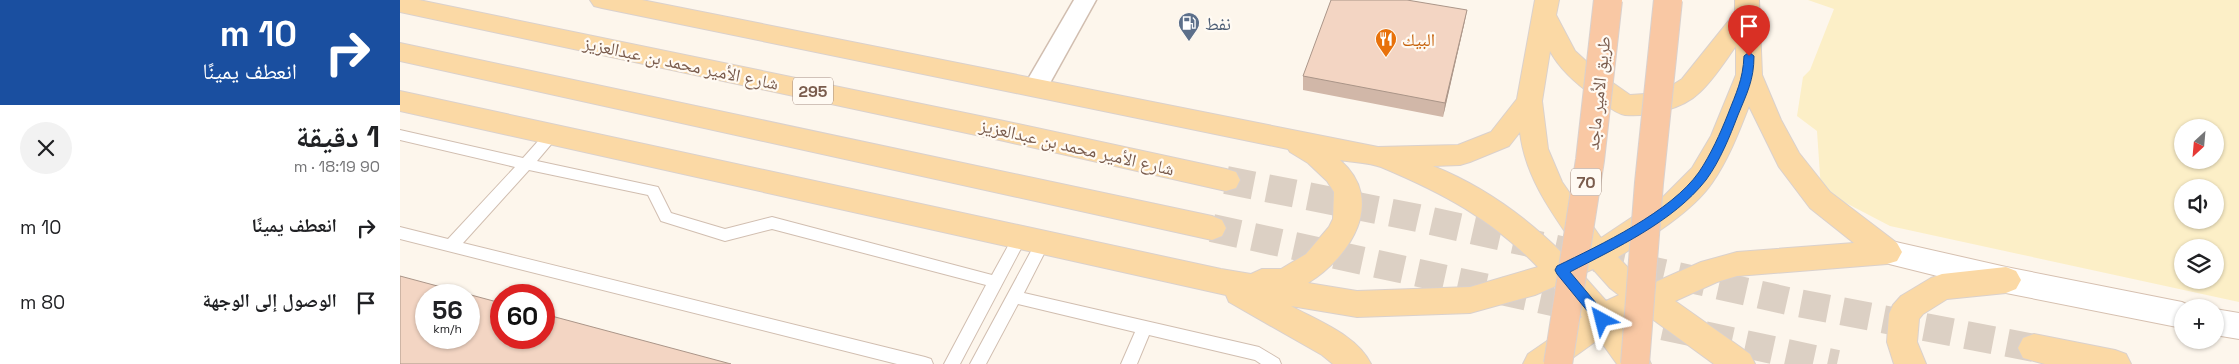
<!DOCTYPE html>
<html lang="ar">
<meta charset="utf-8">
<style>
body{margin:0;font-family:"Space Grotesk","Noto Naskh Arabic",sans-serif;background:#f2f2f2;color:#202124;direction:rtl;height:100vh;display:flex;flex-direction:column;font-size:19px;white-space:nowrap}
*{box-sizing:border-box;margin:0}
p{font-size:16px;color:#757577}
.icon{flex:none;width:28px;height:28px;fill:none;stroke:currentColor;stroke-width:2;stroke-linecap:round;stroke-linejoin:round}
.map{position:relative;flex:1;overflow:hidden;direction:ltr}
.side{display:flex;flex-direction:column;background:#fff;width:400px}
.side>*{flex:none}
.hud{background:#1a4fa0;color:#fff;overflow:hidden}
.needle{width:32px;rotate:206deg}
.tools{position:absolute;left:1774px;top:119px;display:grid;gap:10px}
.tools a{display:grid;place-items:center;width:50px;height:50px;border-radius:50%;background:#fff;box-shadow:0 1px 4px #0004;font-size:25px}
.speed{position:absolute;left:15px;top:284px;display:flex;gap:10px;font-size:25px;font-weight:700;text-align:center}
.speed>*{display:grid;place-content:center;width:65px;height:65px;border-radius:50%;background:#fff;box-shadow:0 1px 4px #0004;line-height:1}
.speed small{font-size:12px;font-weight:400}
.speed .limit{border:8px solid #d22;background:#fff;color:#111}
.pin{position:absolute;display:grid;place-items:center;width:42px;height:42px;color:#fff;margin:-51px -21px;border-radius:50% 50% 50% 0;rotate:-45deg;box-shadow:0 0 5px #0007}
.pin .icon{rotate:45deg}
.me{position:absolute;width:55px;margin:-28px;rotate:322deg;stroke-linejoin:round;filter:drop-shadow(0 0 4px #0008)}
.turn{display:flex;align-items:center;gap:18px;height:105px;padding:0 20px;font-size:22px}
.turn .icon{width:65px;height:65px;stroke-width:2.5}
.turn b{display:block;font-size:35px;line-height:42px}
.round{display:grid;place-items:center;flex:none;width:52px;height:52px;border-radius:26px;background:#f2f2f2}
.headline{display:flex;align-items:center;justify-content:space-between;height:85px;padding:0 20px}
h1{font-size:30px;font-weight:700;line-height:38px}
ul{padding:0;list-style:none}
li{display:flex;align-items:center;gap:15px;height:75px;padding:0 20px}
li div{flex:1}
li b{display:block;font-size:19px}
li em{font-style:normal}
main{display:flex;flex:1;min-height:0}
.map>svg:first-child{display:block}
.sand{fill:#fcefc7;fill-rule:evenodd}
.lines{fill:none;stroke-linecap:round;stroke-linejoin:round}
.primary-tunnel{stroke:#dcd0c4;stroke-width:28;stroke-dasharray:28 14;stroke-linecap:butt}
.service-casing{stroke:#d1beb0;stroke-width:2}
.minor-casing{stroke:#d1beb0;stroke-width:3}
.secondary-casing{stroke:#d6c0b0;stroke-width:2}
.primary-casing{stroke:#dad1cd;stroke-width:2}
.service{fill:#fff;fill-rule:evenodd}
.minor{fill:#fff;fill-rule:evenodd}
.secondary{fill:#fff;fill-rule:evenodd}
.primary{fill:#fbd9a5;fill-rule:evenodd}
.trunk-bridge-casing{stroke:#dad1cd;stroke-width:30;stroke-linecap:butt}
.trunk-bridge{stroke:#f9c8a4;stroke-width:28}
.wall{fill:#d1b7a8}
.shaded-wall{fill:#aa9588}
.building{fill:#f3d5c3;stroke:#aa9588;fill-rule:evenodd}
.route{fill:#1a73e8;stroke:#114b97}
.labels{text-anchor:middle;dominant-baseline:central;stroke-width:4.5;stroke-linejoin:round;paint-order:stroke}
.shield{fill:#fffaf3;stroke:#a28b7f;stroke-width:1}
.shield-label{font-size:16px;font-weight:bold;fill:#7a5c4d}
.service-label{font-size:18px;fill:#4e5e75;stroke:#fffaf3;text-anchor:start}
.food-label{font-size:18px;fill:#c56008;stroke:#fffaf3;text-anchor:start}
.street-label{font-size:18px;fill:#7a5c4d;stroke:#fffaf3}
</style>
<main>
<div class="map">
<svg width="1839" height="364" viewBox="0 0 1839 364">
<rect width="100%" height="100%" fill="#fdf6ec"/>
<path class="sand" d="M1408,0H1839V302L1490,226L1421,190L1417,131L1397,116L1403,77L1410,70L1434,9ZM1782,128H1815V160H1782ZM1782,188H1815V220H1782ZM1782,248H1815V280H1782Z"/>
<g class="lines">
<g class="primary-tunnel">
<polyline points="826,180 1018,218 1388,301 1634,348"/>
<polyline points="812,228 1437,364"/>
</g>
<g class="service-casing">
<g id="service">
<polygon points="0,130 123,158 147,131 157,131 159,135 137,161 258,187 271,213 325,229 372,217 592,275 614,235 619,233 624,235 626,239 560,364 544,364 586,285 372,229 325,241 261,221 248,195 129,170 63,243 525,357 531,359 533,364 497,364 0,239 0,227 48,239 115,167 0,140"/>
<polygon points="642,238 647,240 649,244 624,293 859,347 879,359 881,364 861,364 855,360 749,335 737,364 721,364 735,332 618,304 586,364 570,364 637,240"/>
</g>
</g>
<g class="minor-casing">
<polygon id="minor" points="674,0 696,0 645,92 636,95 627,92 624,86"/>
</g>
<g class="secondary-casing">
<g id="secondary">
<polygon points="1487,240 1606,267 1782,302 1794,308 1782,308 1782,328 1606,293 1477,261 1472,252 1477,243"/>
<polygon points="1815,309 1839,313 1839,339 1815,335"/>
</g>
</g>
<g class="primary-casing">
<g id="primary">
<polygon points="0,0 19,0 604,121 826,169 836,172 840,180 836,188 826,191 604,141 0,12"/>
<path d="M190,0H242L978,147L1058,145L1091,132L1117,99L1135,0H1159L1156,15L1175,51L1200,74L1230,95L1260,93L1282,79L1335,13V0H1359L1362,75L1381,120L1399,153L1430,192L1497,243L1502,252L1497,261L1487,264L1337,276L1317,282L1275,301L1350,354L1355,364H1314L1244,313L1231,317L1223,323L1246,354L1251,364H1217L1199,339L1164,364H1123L1128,354L1182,317L1156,286L1135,295L1070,313L957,317L891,306C918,321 957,335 971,364H933L922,355L829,302L826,295L0,111V91L821,269L851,274L862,269H881L906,254L929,227L933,219L934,192L927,181L908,163L890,152L888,149L202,8L194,6ZM1336,46V75L1311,136L1292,168L1264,196L1201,238L1162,182L1148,149L1142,101L1150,51C1160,70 1178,85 1195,97C1204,103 1214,113 1225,115C1249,117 1283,109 1300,92C1314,79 1325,61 1336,46ZM1349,106L1379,167L1410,208L1454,243L1337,252L1301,262L1251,284L1230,270L1218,257C1249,238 1292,212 1312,183C1328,160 1339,132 1349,106ZM1120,132C1125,177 1152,213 1177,249L1164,255C1126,217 1083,186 1033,166L1060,165L1070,162L1109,146ZM940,160C952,162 971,163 981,167C1043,193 1090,218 1138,267L1070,287L957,291L908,283C950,257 987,201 940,160ZM1193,269L1210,288L1219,295L1206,301L1182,274Z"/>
<polygon points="0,43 812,216 822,220 826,228 822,236 812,240 0,61"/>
<polygon points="1606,267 1616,271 1621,280 1616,289 1606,293 1547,299 1523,314 1519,319 1517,342 1526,364 1494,364 1487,342 1489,314 1493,305 1501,296 1531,278 1542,274"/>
<polygon points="1634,334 1715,350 1726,354 1731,364 1645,364 1623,358 1618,348 1623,338"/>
</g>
</g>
<use href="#service" class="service"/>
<use href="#minor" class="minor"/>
<use href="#secondary" class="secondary"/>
<use href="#primary" class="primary"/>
<g class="trunk-bridge-casing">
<g id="trunk-bridge">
<polyline points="1158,364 1190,160 1208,0"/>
<polyline points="1235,364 1249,183 1268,0"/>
</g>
</g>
<use href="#trunk-bridge" class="trunk-bridge"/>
</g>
<polygon class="wall" points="1067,10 1064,25 1043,117 903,90 903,76"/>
<polygon class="shaded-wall" points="1067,10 1064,25 1043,117 1045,103"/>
<g class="building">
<polygon points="931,0 1007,0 1067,10 1045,103 903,76"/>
<path d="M0,276L101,303V338H144V314L331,364H0ZM26,295H69V338H26Z"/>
</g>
<path class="route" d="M1349,52L1354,56C1354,80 1347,93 1338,115C1330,136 1320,161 1306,180C1273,222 1216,248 1170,272L1207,316L1208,320L1207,324L1202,325L1198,324L1157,274L1155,270L1157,266C1200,245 1271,212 1299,172C1311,154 1320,134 1328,114C1336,93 1343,80 1344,56Z"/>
<defs>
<g id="fuel-pin" transform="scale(1.125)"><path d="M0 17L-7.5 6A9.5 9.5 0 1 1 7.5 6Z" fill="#5c6f8a" stroke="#fffaf3"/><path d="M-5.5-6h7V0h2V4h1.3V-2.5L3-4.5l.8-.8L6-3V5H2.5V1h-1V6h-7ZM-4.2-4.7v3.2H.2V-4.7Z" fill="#fff"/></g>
<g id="restaurant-pin" transform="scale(1.125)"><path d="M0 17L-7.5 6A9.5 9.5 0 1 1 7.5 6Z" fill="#e8710a" stroke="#fffaf3"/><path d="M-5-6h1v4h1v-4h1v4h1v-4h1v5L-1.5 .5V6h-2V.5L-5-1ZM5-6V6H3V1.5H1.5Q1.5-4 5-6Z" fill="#fff"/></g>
</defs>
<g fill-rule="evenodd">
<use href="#fuel-pin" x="789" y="23"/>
<use href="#restaurant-pin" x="986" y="39"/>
</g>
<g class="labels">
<g class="shield">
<rect x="393" y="77.5" width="40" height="27" rx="4"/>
<rect x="1171" y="168.5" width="30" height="27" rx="4"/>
</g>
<g class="shield-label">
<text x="413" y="91">295</text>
<text x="1186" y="182">70</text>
</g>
<g class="service-label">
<text x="805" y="23">نفط</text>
</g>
<g class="food-label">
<text x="1002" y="39">البيك</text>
</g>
<g class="street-label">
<text transform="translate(281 63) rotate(12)">شارع الأمير محمد بن عبدالعزيز</text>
<text transform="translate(1198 93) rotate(-84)">طريق الأمير ماجد</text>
<text transform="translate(677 147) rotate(13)">شارع الأمير محمد بن عبدالعزيز</text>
</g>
</g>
</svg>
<div class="tools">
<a><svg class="needle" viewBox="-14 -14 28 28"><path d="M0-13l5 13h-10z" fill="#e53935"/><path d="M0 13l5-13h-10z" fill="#757577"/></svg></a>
<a><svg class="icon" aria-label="sound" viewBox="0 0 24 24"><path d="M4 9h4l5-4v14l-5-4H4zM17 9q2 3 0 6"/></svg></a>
<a><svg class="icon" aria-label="layers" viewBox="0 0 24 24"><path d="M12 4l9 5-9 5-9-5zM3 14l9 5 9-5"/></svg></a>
<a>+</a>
</div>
<div class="speed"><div>56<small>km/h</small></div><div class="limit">60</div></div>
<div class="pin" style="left:1349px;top:56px;background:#d93025"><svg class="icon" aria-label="arrive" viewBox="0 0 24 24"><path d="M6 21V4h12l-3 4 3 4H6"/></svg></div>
<svg class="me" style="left:1202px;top:320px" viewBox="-20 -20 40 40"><path d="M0-17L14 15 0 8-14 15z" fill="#1a73e8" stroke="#fff" stroke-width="4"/></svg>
</div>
<section class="side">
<div class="hud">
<div class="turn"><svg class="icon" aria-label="right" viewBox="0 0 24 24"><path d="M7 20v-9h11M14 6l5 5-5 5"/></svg><div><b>10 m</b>انعطف يمينًا</div></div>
</div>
<div class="headline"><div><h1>1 دقيقة</h1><p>90 m · 18:19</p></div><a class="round"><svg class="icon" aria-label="close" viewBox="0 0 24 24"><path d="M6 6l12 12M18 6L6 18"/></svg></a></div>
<ul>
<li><svg class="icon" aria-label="right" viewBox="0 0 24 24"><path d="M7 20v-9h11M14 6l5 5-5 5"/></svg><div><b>انعطف يمينًا</b></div><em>10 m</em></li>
<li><svg class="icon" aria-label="arrive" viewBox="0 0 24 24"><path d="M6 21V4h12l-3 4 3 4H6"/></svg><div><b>الوصول إلى الوجهة</b></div><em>80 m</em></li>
</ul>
</section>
</main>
